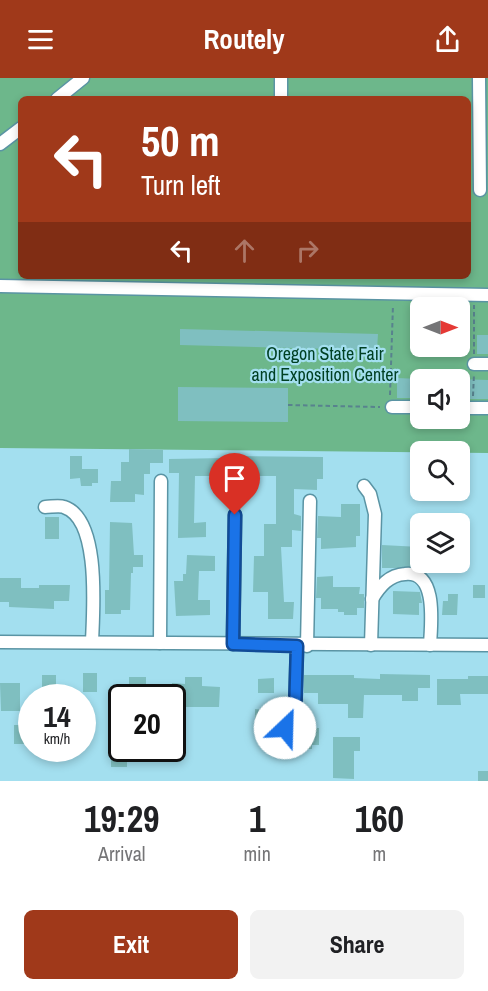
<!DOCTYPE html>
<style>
body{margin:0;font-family:"Archivo Narrow",sans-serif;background:#f2f2f2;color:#202124;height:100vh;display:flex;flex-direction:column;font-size:22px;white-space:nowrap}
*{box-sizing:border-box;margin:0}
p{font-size:20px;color:#757577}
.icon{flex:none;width:33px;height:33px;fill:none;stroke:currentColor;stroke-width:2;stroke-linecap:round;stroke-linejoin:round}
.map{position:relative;height:703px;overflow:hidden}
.panel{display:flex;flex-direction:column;background:#fff;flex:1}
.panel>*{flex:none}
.guide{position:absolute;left:18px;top:18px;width:453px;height:183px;border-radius:9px;box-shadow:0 3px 9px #0003;background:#a0391a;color:#fff;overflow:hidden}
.needle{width:39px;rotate:90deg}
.controls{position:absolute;left:410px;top:219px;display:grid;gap:12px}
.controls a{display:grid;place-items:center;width:60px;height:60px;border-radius:9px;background:#fff;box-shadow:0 3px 9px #0003;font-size:30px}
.speed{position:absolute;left:18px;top:606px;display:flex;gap:12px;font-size:30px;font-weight:700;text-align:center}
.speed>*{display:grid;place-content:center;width:78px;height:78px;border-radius:50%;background:#fff;box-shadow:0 3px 9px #0003;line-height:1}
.speed small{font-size:15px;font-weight:400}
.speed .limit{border:3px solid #111;border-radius:9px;background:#fff;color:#111}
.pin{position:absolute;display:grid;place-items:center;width:51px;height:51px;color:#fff;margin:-62px -26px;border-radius:50% 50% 50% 0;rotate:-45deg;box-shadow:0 0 6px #0007}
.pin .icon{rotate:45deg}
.me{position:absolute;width:66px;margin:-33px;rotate:24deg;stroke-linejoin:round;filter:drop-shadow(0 0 4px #0008)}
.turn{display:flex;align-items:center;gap:21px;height:126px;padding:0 24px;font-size:27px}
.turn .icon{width:78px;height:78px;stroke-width:2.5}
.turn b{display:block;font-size:42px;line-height:51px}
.lanes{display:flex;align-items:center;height:57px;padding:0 24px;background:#0003;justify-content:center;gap:30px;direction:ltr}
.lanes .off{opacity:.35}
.eta{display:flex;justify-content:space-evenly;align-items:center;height:102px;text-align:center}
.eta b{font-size:36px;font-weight:700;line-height:42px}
.action{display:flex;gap:12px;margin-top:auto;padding:12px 24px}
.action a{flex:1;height:69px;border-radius:9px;background:#a0391a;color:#fff;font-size:24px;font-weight:700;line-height:69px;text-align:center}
.action a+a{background:#f2f2f2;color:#202124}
header{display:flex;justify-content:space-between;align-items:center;height:78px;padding:0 24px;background:#a0391a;color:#fff;font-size:27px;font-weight:700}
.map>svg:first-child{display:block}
.green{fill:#6db78b;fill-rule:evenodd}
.building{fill:#7fbfc0}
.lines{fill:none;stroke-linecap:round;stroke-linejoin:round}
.minor-casing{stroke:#5a94a4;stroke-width:15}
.path{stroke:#58828e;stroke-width:2;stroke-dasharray:4.5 3;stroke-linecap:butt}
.minor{stroke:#fff;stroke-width:12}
.route-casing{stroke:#114b97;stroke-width:15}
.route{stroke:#1a73e8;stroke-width:10}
.labels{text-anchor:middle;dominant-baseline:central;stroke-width:4.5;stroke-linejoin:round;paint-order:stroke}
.park-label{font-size:18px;fill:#004023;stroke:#a3dfef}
</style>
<header><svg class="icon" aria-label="menu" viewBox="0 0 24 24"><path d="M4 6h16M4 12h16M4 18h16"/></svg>Routely<svg class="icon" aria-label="share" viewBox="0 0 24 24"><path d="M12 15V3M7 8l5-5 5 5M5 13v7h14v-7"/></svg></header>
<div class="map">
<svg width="488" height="703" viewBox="0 0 488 703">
<rect width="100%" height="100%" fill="#a3dfef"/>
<path class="green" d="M0,0H488V375L0,370ZM21,21H468V198H21ZM420,230H459V268H420ZM420,302H459V340H420Z"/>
<g class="building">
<polygon points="180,251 378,256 377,272 180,267"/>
<rect x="477" y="257" width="11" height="19"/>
<polygon points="397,300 420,301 420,320 397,320"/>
<polygon points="459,301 488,302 488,321 459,321"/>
<polygon points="178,309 288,310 288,344 178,343"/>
<polygon points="129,371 163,372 163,385 150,385 150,396 144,396 144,417 135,416 135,424 110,424 111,403 121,403 121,384 129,384"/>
<polygon points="70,378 82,378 82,391 98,391 98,405 92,405 92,408 81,408 80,400 70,401"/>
<polygon points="227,378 323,379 323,401 317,401 317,412 294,411 294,436 301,438 301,453 292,452 292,469 281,469 284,524 294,524 293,541 268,541 268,514 253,514 254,478 264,478 264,446 276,446 276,398 247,398 247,406 232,406 232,398 195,398 194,445 206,444 206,459 178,460 179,395 169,395 169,381 227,380"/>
<polygon points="341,426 360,426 360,458 356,458 356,469 321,471 321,460 317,460 318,438 341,439"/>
<rect x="45" y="439" width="14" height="22"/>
<polygon points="110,444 132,445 134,477 143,477 143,489 133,489 133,495 131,495 130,532 121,532 121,536 105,536 105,512 109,512"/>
<polygon points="382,467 420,469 420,490 382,490"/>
<polygon points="187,477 215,478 215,493 199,493 198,522 210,522 210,537 176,538 174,503 183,503 183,496 186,496"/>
<polygon points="333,498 333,509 360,509 359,516 364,516 364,530 357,530 357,537 344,537 344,534 338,534 338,531 321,531 321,520 316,520 317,499"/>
<polygon points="0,500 21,500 21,510 39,510 39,507 70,507 69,523 54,523 54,531 9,529 9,524 0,524"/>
<rect x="473" y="507" width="12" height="13"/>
<polygon points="393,513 420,514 422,525 419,525 419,537 393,536"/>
<polygon points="448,516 458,516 457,537 442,537 443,523 448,523"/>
<rect x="83" y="595" width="14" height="19"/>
<polygon points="380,596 430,597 430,610 418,610 418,623 402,623 402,617 364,617 363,640 348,640 348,626 318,626 318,615 304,615 304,597 354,597 354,600 380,601"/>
<polygon points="42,597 56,597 56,607 63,607 63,617 42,617"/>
<polygon points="468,598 488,598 488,616 460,616 461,627 437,627 437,601 468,601"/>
<polygon points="129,599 146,599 146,620 115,620 115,609 129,609"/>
<polygon points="185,599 202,599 202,608 220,609 219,629 185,629 185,632 176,632 176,626 172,625 172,605 185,606"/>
<polygon points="274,600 274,615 258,615 258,601"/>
<polygon points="0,605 20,605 20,633 1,633"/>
<polygon points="255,631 282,634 282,641 278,647 265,647 265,642 255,642"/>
<rect x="14" y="647" width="16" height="19"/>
<polygon points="295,650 319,650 319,667 312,667 312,671 294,671"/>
<polygon points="333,659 360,659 360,673 354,673 354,701 333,700"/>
<polygon points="111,663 122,663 122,670 127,670 127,689 111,689"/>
<rect x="478" y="693" width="10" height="10"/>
</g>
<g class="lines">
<g class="minor-casing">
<g id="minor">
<polyline points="479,0 480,112"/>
<polyline points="57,21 83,0"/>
<polyline points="281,21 281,0"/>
<polyline points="0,66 21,50"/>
<polyline points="0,208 488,217"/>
<polyline points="474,286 488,286"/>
<polyline points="392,329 420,329"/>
<polyline points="459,330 488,330"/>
<polyline points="364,408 370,416 375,436 371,567"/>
<path d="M45,429C51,429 59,427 64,429C101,441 93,534 92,564"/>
<path d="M372,521C380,508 389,497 405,496C438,492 431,547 430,567"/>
<polyline points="0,564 488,567"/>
<polyline points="160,565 161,403"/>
<polyline points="233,566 235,437"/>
<polyline points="307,568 310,423"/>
<polyline points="285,650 295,636 297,568"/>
</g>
</g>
<g class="path">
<polyline points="474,276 474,227"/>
<polyline points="390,317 393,227"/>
<polyline points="473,318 474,296"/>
<polyline points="288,327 380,329"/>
</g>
<use href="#minor" class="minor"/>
</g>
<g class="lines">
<g class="route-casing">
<polyline id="route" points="235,437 233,566 297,568 295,636 285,650"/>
</g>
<use href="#route" class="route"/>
</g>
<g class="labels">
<g class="park-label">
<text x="325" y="275">Oregon State Fair<tspan x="325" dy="21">and Exposition Center</tspan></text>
</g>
</g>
</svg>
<div class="controls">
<a><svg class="needle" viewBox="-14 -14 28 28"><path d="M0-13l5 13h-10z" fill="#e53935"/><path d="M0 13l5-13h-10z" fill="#757577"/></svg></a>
<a><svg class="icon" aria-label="sound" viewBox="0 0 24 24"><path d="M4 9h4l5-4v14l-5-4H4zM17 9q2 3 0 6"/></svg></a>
<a><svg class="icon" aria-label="search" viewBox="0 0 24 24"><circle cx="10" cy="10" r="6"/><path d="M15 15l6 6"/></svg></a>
<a><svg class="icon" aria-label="layers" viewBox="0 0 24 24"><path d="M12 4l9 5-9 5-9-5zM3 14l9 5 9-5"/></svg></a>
</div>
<div class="speed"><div>14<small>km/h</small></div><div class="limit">20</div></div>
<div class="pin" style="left:235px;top:437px;background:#d93025"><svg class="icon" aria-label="arrive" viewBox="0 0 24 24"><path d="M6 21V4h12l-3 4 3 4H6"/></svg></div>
<svg class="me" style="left:285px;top:650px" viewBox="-20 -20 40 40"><circle r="19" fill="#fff"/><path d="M0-13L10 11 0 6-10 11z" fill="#1a73e8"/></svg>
<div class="guide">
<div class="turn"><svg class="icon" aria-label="left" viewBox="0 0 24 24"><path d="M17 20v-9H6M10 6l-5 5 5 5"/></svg><div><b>50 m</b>Turn left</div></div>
<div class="lanes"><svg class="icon" aria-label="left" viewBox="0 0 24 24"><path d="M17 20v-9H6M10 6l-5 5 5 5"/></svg><svg class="icon off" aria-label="ahead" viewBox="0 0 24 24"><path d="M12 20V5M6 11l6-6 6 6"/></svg><svg class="icon off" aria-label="right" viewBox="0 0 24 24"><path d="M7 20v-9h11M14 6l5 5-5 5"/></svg></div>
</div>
</div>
<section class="panel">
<div class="eta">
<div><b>19:29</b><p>Arrival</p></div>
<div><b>1</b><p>min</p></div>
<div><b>160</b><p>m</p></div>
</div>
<div class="action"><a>Exit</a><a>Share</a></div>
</section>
